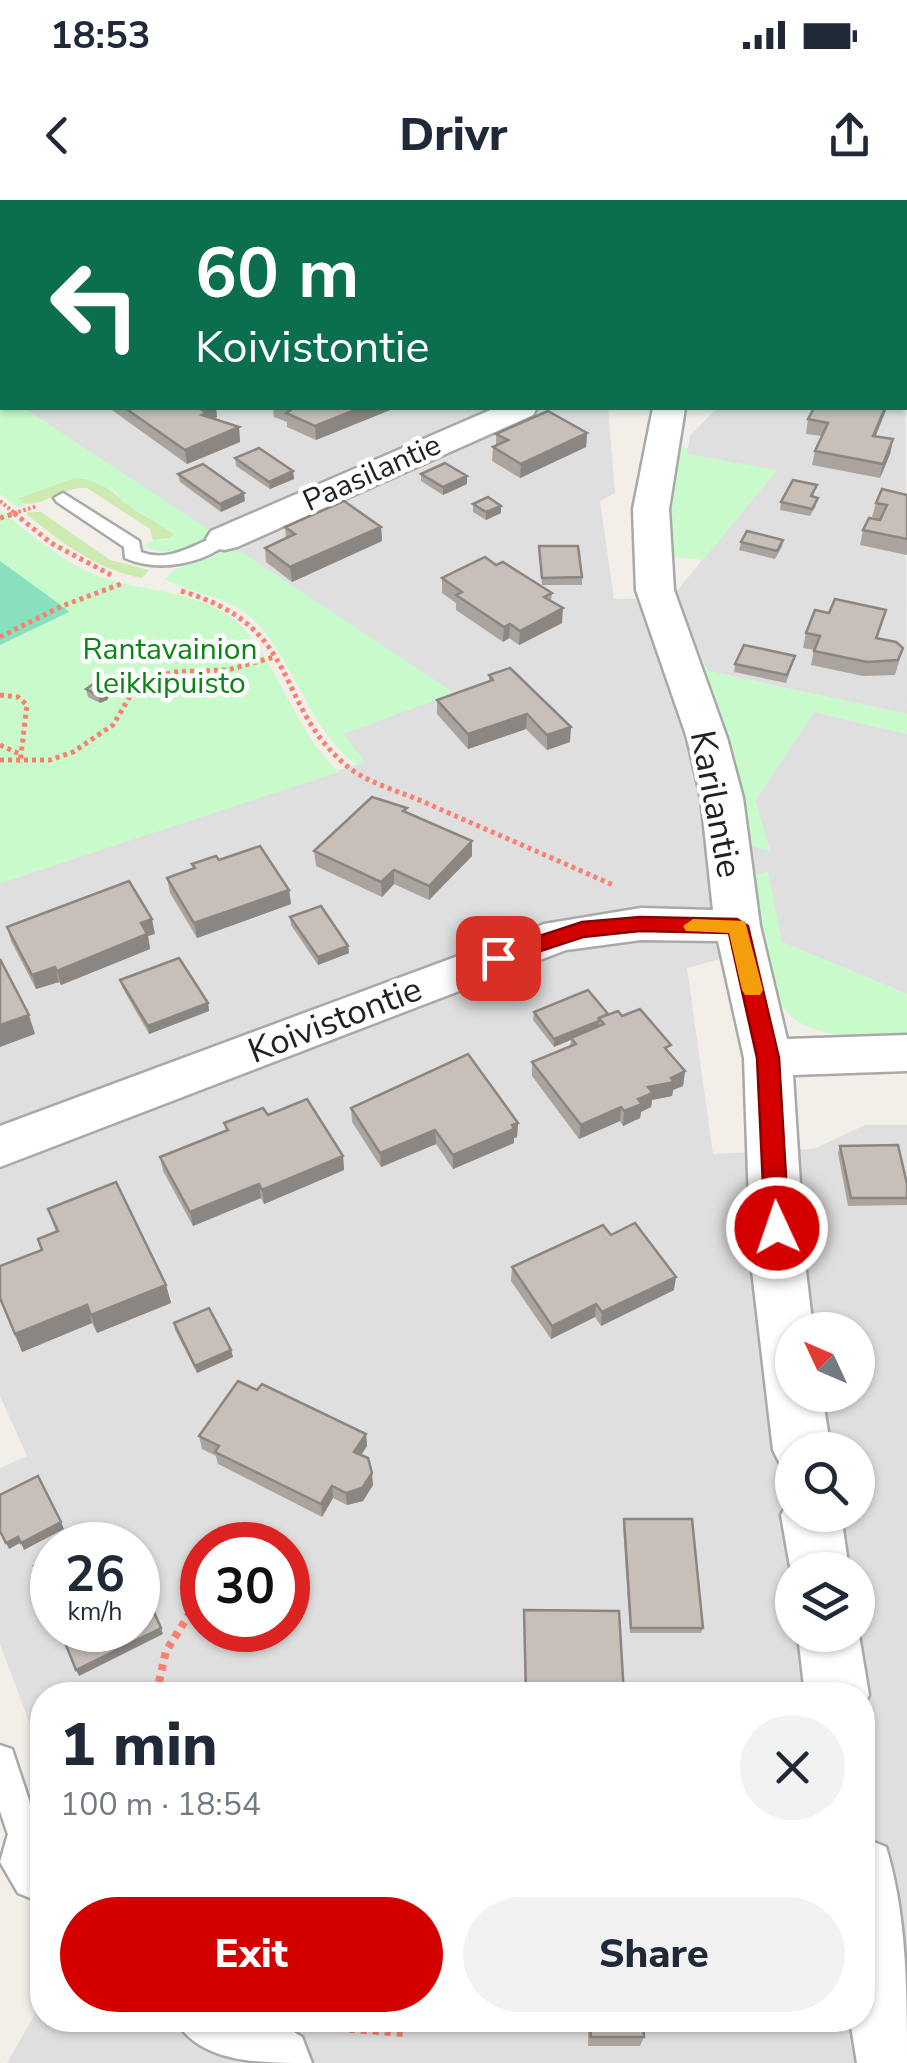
<!DOCTYPE html>
<meta charset="utf-8">
<style>
body{margin:0;font-family:"Nunito Sans",sans-serif;background:#f2f2f3;color:#1f2937;height:100vh;display:flex;flex-direction:column;font-size:38px;white-space:nowrap}
*{box-sizing:border-box;margin:0}
p{font-size:32px;color:#747a83}
.icon{flex:none;width:55px;height:55px;fill:none;stroke:currentColor;stroke-width:2;stroke-linecap:round;stroke-linejoin:round}
.map{position:relative;flex:1;overflow:hidden}
.side{position:absolute;left:30px;top:1482px;width:845px;height:350px;display:flex;flex-direction:column;background:#fff;border-radius:40px;box-shadow:0 2px 8px #0004}
.side>*{flex:none}
.banner{position:absolute;left:0px;top:0px;width:908px;height:210px;box-shadow:0 2px 8px #0004;background:#0b6e4f;color:#fff;overflow:hidden}
.needle{width:65px;rotate:314deg}
.controls{position:absolute;left:775px;top:1112px;display:grid;gap:20px}
.controls a{display:grid;place-items:center;width:100px;height:100px;border-radius:50%;background:#fff;box-shadow:0 2px 8px #0004;font-size:50px}
.speed{position:absolute;left:30px;top:1322px;display:flex;gap:20px;font-size:50px;font-weight:700;text-align:center}
.speed>*{display:grid;place-content:center;width:130px;height:130px;border-radius:50%;background:#fff;box-shadow:0 2px 8px #0004;line-height:1}
.speed small{font-size:25px;font-weight:400}
.speed .limit{border:15px solid #d22;background:#fff;color:#111}
.pin{position:absolute;display:grid;place-items:center;width:85px;height:85px;color:#fff;margin:-42px;border-radius:20px;box-shadow:0 5px 15px #0006}
.me{position:absolute;width:110px;margin:-55px;rotate:357deg;stroke-linejoin:round;filter:drop-shadow(0 0 8px #0008)}
.turn{display:flex;align-items:center;gap:35px;height:210px;padding:0 30px;font-size:45px}
.turn .icon{width:130px;height:130px;stroke-width:2.5}
.turn b{display:block;font-size:70px;line-height:85px}
.round{display:grid;place-items:center;flex:none;width:105px;height:105px;border-radius:52px;background:#f2f2f3}
.overview{display:flex;align-items:center;justify-content:space-between;height:170px;padding:0 30px}
h1{font-size:60px;font-weight:800;line-height:75px}
.action{display:flex;gap:20px;margin-top:auto;padding:20px 30px}
.action a{flex:1;height:115px;border-radius:60px;background:#d40000;color:#fff;font-size:40px;font-weight:800;line-height:115px;text-align:center}
.action a+a{background:#f2f2f3;color:#1f2937}
.status{display:flex;justify-content:space-between;align-items:center;height:70px;padding:0 50px;background:#fff;direction:ltr}
.status svg{height:28px;fill:currentColor}
header{display:flex;justify-content:space-between;align-items:center;height:130px;padding:0 30px;background:#fff;font-size:45px;font-weight:800}
.map>svg:first-child{display:block}
.residential{fill:#e0dfdf;fill-rule:evenodd}
.grass{fill:#cdebb0}
.park{fill:#c8facc}
.pitch{fill:#88e0be}
.lines{fill:none;stroke-linecap:round;stroke-linejoin:round}
.service-casing{stroke:#a9a9a9;stroke-width:5}
.minor-casing{stroke:#a9a9a9;stroke-width:5}
.secondary-casing{stroke:#707d05;stroke-width:5}
.path-far2{stroke:#fa8072;stroke-width:4;stroke-dasharray:2.5 2.5;stroke-linecap:butt}
.path-far1{stroke:#fa8072;stroke-width:5;stroke-dasharray:4 4;stroke-linecap:butt}
.path{stroke:#fa8072;stroke-width:8;stroke-dasharray:6 6;stroke-linecap:butt}
.service{fill:#fff;fill-rule:evenodd}
.minor{fill:#fff;fill-rule:evenodd}
.secondary{fill:#f7fabf;fill-rule:evenodd}
.wall{fill:#aba49e}
.shaded-wall{fill:#8b8681}
.building{fill:#c7bfb8;stroke:#8b8681;stroke-width:2.5}
.route{fill:#d40000;stroke:#8a0000;stroke-width:2.5}
.slow{fill:#f59e0b}
.labels{text-anchor:middle;dominant-baseline:central;stroke-width:9;stroke-linejoin:round;paint-order:stroke}
.far-street-label{font-size:30px;fill:#222;stroke:#fff}
.far-park-label{font-size:30px;fill:#0c8416;stroke:#fff}
.street-label{font-size:35px;fill:#222;stroke:#fff}
</style>
<div class="status"><b>18:53</b><svg viewBox="0 0 49 12"><path d="M0 12V9h3v3zM5 12V6h3v6zM10 12V3h3v9zM15 12V0h3v12zM26 1h20v11H26zM47 4h2v5h-2z"/></svg></div>
<header><svg class="icon" aria-label="back" viewBox="0 0 24 24"><path d="M15 5l-7 7 7 7"/></svg>Drivr<svg class="icon" aria-label="share" viewBox="0 0 24 24"><path d="M12 15V3M7 8l5-5 5 5M5 13v7h14v-7"/></svg></header>
<div class="map">
<svg width="907" height="1863" viewBox="0 0 907 1863">
<rect width="100%" height="100%" fill="#f2efe9"/>
<g class="residential">
<polygon points="0,0 751,0 2,2 2,193"/>
<path d="M905,178L907,514L708,471L703,460L770,651L755,601L814,512L907,534V794L782,742L687,768L713,954L814,949L865,925H907V1863H7L42,1802V1820H862V1495H42V1556L0,1444V1268L27,1256L0,1196V683L364,562L343,534L453,493L24,208H608L615,293L600,301L614,399L671,398L776,271L687,254L690,236L717,208H905ZM792,1130H858V1195H792ZM792,1250H858V1315H792ZM52,1345H138V1430H52ZM202,1345H288V1430H202ZM792,1370H858V1435H792Z"/>
</g>
<g class="grass">
<path d="M74,278C104,278 116,297 138,312C150,320 164,325 174,334L172,338L153,340L150,329L87,288C63,285 40,311 19,302V298Z"/>
<path d="M28,312H41L110,360L149,370L142,378C97,370 61,342 26,314Z"/>
</g>
<g class="park">
<path d="M0,192L2,208H24L217,335C193,346 169,359 143,346L153,340H167L174,334L123,302L116,292L84,278H74L19,298L25,306L17,307L0,294Z"/>
<polygon points="674,247 688,248 688,254 777,270 703,360 670,356 666,312"/>
<path d="M0,310C34,337 67,367 110,380C148,391 194,392 228,415C273,445 293,532 339,572L0,683Z"/>
<path d="M231,345L454,493L343,534L365,562L357,565C312,535 294,460 255,421C229,395 194,396 165,379L174,370Z"/>
<polygon points="698,460 703,460 708,471 907,514 907,534 814,512 755,601 771,652 747,644"/>
<path d="M768,672L782,742L907,794V837C759,842 773,802 750,676Z"/>
</g>
<polygon class="pitch" points="0,361 62,406 69,412 0,445"/>
<g class="lines">
<g class="service-casing">
<g id="service">
<path d="M63,293L139,341L141,352C171,364 196,342 224,334L233,339C205,364 159,373 125,358L124,347L57,302L54,298Z"/>
<polygon points="0,1545 12,1549 42,1639 42,1670 32,1675 20,1670 0,1611"/>
</g>
</g>
<g class="minor-casing">
<g id="minor">
<polygon points="428,0 461,0 462,2 430,2"/>
<rect x="0" y="122" width="2" height="18"/>
<polygon points="495,208 537,208 533,215 237,347 224,350 211,347 206,339 211,331"/>
<polygon points="653,208 685,208 669,309 674,390 727,538 743,598 760,726 787,839 907,835 907,871 793,875 805,1062 813,1130 792,1130 792,1195 822,1195 831,1250 792,1250 792,1272 782,1268 773,1250 751,1062 744,858 718,741 641,740 566,750 0,967 0,926 544,724 641,708 713,710 701,598 687,538 636,390 633,309"/>
<polygon points="792,1295 792,1315 841,1315 849,1370 792,1370 792,1378 781,1315"/>
<polygon points="858,1429 869,1495 862,1510 862,1495 805,1495 798,1435 858,1435"/>
<polygon points="32,1624 42,1629 42,1703 18,1693 0,1662 8,1634"/>
<path d="M862,1637L886,1647C907,1715 907,1791 907,1863H857L850,1820H862Z"/>
<path d="M175,1820H275L302,1837L312,1863C256,1863 201,1863 175,1820Z"/>
</g>
</g>
<g class="secondary-casing">
<rect id="secondary" x="905" y="9" width="2" height="23"/>
</g>
<g class="path-far2">
<polyline points="0,301 17,315"/>
<polyline points="9,315 37,306"/>
</g>
<g class="path-far1">
<polyline points="14,313 51,343 111,375"/>
<polyline points="0,318 17,313"/>
<path d="M181,391C304,427 272,504 348,567C368,583 401,592 424,602C487,630 550,657 613,685"/>
<polyline points="0,437 62,406 121,384"/>
<polyline points="0,495 18,497 27,505 20,563"/>
<polyline points="0,545 22,555"/>
<polyline points="0,560 50,560 73,552 113,525 135,488 172,472 228,470 274,457"/>
</g>
<g class="path">
<polyline points="234,1345 247,1325"/>
<polyline points="159,1482 166,1451 202,1394"/>
<polyline points="325,1827 404,1833"/>
</g>
<use href="#service" class="service"/>
<use href="#minor" class="minor"/>
<use href="#secondary" class="secondary"/>
</g>
<g class="wall">
<polygon points="109,208 216,208 217,217 213,219 239,227 240,242 187,264"/>
<polygon points="273,208 395,208 316,240 287,227 287,222 274,217"/>
<polygon points="814,208 875,236 893,239 890,254 880,278 812,265 815,251 822,236 806,234 808,219"/>
<polygon points="587,233 586,247 520,278 492,261 493,247 496,246 496,234"/>
<polygon points="235,258 293,271 294,279 270,289 236,266"/>
<polygon points="178,274 245,301 221,312 180,282"/>
<polygon points="421,274 467,276 467,284 443,295 421,281"/>
<polygon points="817,285 813,297 816,306 810,316 780,310 781,302"/>
<polygon points="907,295 907,355 860,345 863,330 880,319 872,317 876,303"/>
<polygon points="473,304 501,306 501,313 486,320 473,312"/>
<polygon points="285,327 381,327 382,341 292,382 266,362 265,348 286,339"/>
<polygon points="783,340 782,347 775,359 739,350 741,342"/>
<polygon points="539,346 582,377 582,385 542,385"/>
<polygon points="496,365 552,393 551,401 562,423 519,445 509,438 503,442 456,410 456,403 442,393 442,378"/>
<polygon points="886,410 878,438 903,448 895,475 863,476 811,465 814,450 803,448 806,433 829,413"/>
<polygon points="795,456 786,483 734,472 735,464"/>
<polygon points="489,475 570,542 547,550 526,529 468,549 437,514 437,500 489,482"/>
<polygon points="108,487 110,494 107,500 100,503 88,497 86,489"/>
<polygon points="407,613 472,656 429,700 394,684 382,697 316,666 314,651"/>
<polygon points="192,664 289,690 291,704 197,738 170,693 167,678 193,669"/>
<polygon points="290,717 348,746 349,753 318,765 291,725"/>
<polygon points="7,727 155,734 148,736 150,749 61,785 59,782 36,789 11,741"/>
<polygon points="120,780 208,803 209,811 149,834 122,787"/>
<polygon points="534,812 608,814 622,816 669,853 685,871 683,886 673,890 672,896 652,900 651,907 641,912 640,918 623,926 620,921 579,939 532,876 532,862 570,846 571,840 554,847 533,820"/>
<polygon points="351,908 518,923 517,937 514,938 514,943 453,969 436,944 381,967 352,922"/>
<polygon points="268,915 343,956 344,970 264,1004 261,998 193,1026 163,971 160,957 226,930 224,923"/>
<polygon points="840,946 907,984 907,1005 848,1006 838,953"/>
<polygon points="48,1009 166,1085 171,1103 97,1133 92,1123 22,1152 0,1100 56,1032"/>
<polygon points="611,1035 674,1090 601,1126 595,1117 551,1139 511,1081 512,1067"/>
<polygon points="174,1123 231,1150 233,1157 197,1173 175,1130"/>
<polygon points="257,1190 366,1234 367,1246 361,1255 373,1285 363,1301 347,1305 333,1298 322,1317 218,1264 216,1256 202,1249 199,1236"/>
<polygon points="624,1319 703,1428 701,1433 630,1433 623,1326"/>
<polygon points="553,1820 674,1820 671,1828 643,1829 644,1837 640,1846 588,1846 588,1829 553,1829"/>
</g>
<g class="shaded-wall">
<polygon points="570,0 587,0 580,2 570,2"/>
<polygon points="2,48 2,62 0,63 0,49"/>
<polygon points="204,208 216,208 217,217 207,221 201,209"/>
<polygon points="360,208 395,208 316,240 315,226"/>
<polygon points="885,208 887,208 870,250 873,236"/>
<polygon points="239,227 240,242 187,264 185,250"/>
<polygon points="587,233 586,247 520,278 521,264"/>
<polygon points="893,239 890,254 880,278 883,264"/>
<polygon points="293,271 294,279 270,289 269,282"/>
<polygon points="467,276 467,284 443,295 443,287"/>
<polygon points="244,293 245,301 221,312 220,304"/>
<polygon points="501,306 501,313 486,320 486,312"/>
<polygon points="381,327 382,341 292,382 290,367"/>
<polygon points="563,408 562,423 519,445 520,431"/>
<polygon points="510,424 509,438 503,442 504,427"/>
<polygon points="108,487 110,494 107,500 100,503 98,495"/>
<polygon points="527,514 526,529 468,549 468,534"/>
<polygon points="571,527 570,542 547,550 547,535"/>
<polygon points="472,641 472,656 429,700 429,686"/>
<polygon points="394,670 394,684 382,697 381,682"/>
<polygon points="289,690 291,704 197,738 194,723"/>
<polygon points="152,719 155,734 148,736 150,749 61,785 57,771 141,723"/>
<polygon points="348,746 349,753 318,765 318,757"/>
<polygon points="55,767 59,782 36,789 32,775"/>
<polygon points="208,803 209,811 149,834 148,826"/>
<polygon points="29,815 35,834 0,847 0,825"/>
<polygon points="599,821 598,828 554,847 554,839"/>
<polygon points="685,871 683,886 673,890 672,896 652,900 651,907 641,912 640,918 623,926 624,911 638,899 648,887"/>
<polygon points="621,907 620,921 579,939 581,925"/>
<polygon points="518,923 517,937 514,938 514,943 453,969 453,955"/>
<polygon points="435,930 436,944 381,967 380,953"/>
<polygon points="343,956 344,970 264,1004 262,990"/>
<polygon points="259,984 261,998 193,1026 190,1012"/>
<polygon points="676,1077 674,1090 601,1126 602,1112"/>
<polygon points="166,1085 171,1103 97,1133 91,1115"/>
<polygon points="596,1104 595,1117 551,1139 552,1126"/>
<polygon points="87,1105 92,1123 22,1152 15,1134"/>
<polygon points="231,1150 233,1157 197,1173 195,1166"/>
<polygon points="366,1234 367,1246 355,1264 354,1252"/>
<polygon points="372,1273 373,1285 363,1301 347,1305 346,1293"/>
<polygon points="332,1286 333,1298 322,1317 321,1304"/>
<polygon points="61,1322 64,1329 24,1350 21,1343"/>
<polygon points="18,1337 20,1343 9,1349 6,1343"/>
<polygon points="161,1428 163,1434 79,1476 76,1470"/>
</g>
<g class="building">
<polygon points="243,0 267,0 272,2 240,1"/>
<polygon points="306,0 350,0 343,2 299,2"/>
<polygon points="603,0 668,0 678,2 596,2"/>
<polygon points="2,28 2,48 0,49 0,29"/>
<polygon points="125,208 204,208 201,209 206,213 202,215 239,227 185,250"/>
<polygon points="284,208 360,208 315,226 286,213 291,210"/>
<polygon points="814,208 885,208 873,236 893,239 883,264 815,251 828,223 808,219"/>
<polygon points="548,211 587,233 521,264 493,247 508,240 496,234"/>
<polygon points="259,248 293,271 269,282 235,258"/>
<polygon points="445,263 467,276 443,287 421,274"/>
<polygon points="203,264 244,293 220,304 178,274"/>
<polygon points="793,280 817,285 811,296 818,298 812,309 781,302"/>
<polygon points="882,289 907,295 907,339 863,330 869,318 880,320 887,305 876,303"/>
<polygon points="488,297 501,306 486,312 473,304"/>
<polygon points="344,301 381,327 290,367 265,348 295,334 285,327"/>
<polygon points="747,331 783,340 777,351 741,342"/>
<polygon points="539,346 578,346 582,377 542,378"/>
<polygon points="485,357 496,365 503,362 552,393 544,397 563,408 520,431 510,424 504,427 456,395 462,392 442,378"/>
<polygon points="835,399 886,410 876,438 896,442 903,448 898,460 867,462 814,451 820,436 806,433 815,410 829,413"/>
<polygon points="744,445 795,456 787,475 735,464"/>
<polygon points="510,468 571,527 547,535 527,514 468,534 437,500 493,480 489,475"/>
<polygon points="96,482 104,482 108,487 106,492 98,495 86,489"/>
<polygon points="372,597 407,608 403,611 472,641 429,686 394,670 381,682 314,651"/>
<polygon points="260,646 289,690 194,723 167,678 195,668 192,664 216,656 219,660"/>
<polygon points="129,681 152,719 141,723 147,734 57,771 55,767 32,775 7,727"/>
<polygon points="321,706 348,746 318,757 290,717"/>
<polygon points="179,758 208,803 148,826 120,780"/>
<polygon points="0,759 29,815 0,825"/>
<polygon points="588,790 608,814 599,818 599,821 554,839 534,812"/>
<polygon points="640,809 671,845 665,848 685,871 671,878 674,882 648,887 653,893 638,899 642,904 624,911 621,907 581,925 532,862 576,844 571,838 604,824 599,818 618,811 622,816"/>
<polygon points="468,854 518,923 512,925 514,929 453,955 435,930 380,953 351,908"/>
<polygon points="307,899 343,956 262,990 259,984 190,1012 160,957 228,930 224,923 263,908 268,915"/>
<polygon points="898,945 907,984 907,998 851,998 840,946"/>
<polygon points="116,982 166,1085 91,1115 87,1105 15,1134 0,1098 0,1066 42,1050 38,1039 58,1031 48,1009"/>
<polygon points="635,1023 676,1077 602,1112 596,1104 552,1126 512,1067 603,1025 611,1035"/>
<polygon points="209,1108 231,1150 195,1166 174,1123"/>
<polygon points="238,1181 257,1190 262,1184 366,1234 354,1252 368,1258 372,1273 362,1288 346,1293 332,1286 321,1304 215,1252 219,1246 199,1236"/>
<polygon points="38,1276 61,1322 21,1343 18,1337 6,1343 0,1331 0,1295"/>
<polygon points="624,1319 692,1319 703,1428 631,1428"/>
<polygon points="116,1328 124,1345 79,1345"/>
<polygon points="52,1357 52,1413 34,1366"/>
<polygon points="138,1376 161,1428 76,1470 60,1430 138,1430"/>
<polygon points="524,1410 619,1411 624,1495 526,1495"/>
<polygon points="302,1484 320,1495 295,1495"/>
<polygon points="590,1820 643,1820 644,1837 591,1837"/>
</g>
<polygon class="route" points="640,717 737,719 748,726 779,858 789,1028 785,1035 768,1035 765,1028 757,858 729,733 640,731 583,737 498,765 488,758 491,752 582,722"/>
<polygon class="slow" points="693,719 745,721 763,790 760,795 745,795 742,790 729,733 686,731 683,726"/>
<g class="labels">
<g class="far-street-label">
<text transform="translate(372 273) rotate(-24)">Paasilantie</text>
</g>
<g class="far-park-label">
<text x="170" y="449">Rantavainion<tspan x="170" dy="34">leikkipuisto</tspan></text>
</g>
<g class="street-label">
<text transform="translate(716 604) rotate(79)">Karilantie</text>
<text transform="translate(335 820) rotate(-21)">Koivistontie</text>
</g>
</g>
</svg>
<div class="controls">
<a><svg class="needle" viewBox="-14 -14 28 28"><path d="M0-13l5 13h-10z" fill="#e53935"/><path d="M0 13l5-13h-10z" fill="#747a83"/></svg></a>
<a><svg class="icon" aria-label="search" viewBox="0 0 24 24"><circle cx="10" cy="10" r="6"/><path d="M15 15l6 6"/></svg></a>
<a><svg class="icon" aria-label="layers" viewBox="0 0 24 24"><path d="M12 4l9 5-9 5-9-5zM3 14l9 5 9-5"/></svg></a>
</div>
<div class="speed"><div>26<small>km/h</small></div><div class="limit">30</div></div>
<div class="pin" style="left:498px;top:758px;background:#d93025"><svg class="icon" aria-label="arrive" viewBox="0 0 24 24"><path d="M6 21V4h12l-3 4 3 4H6"/></svg></div>
<svg class="me" style="left:777px;top:1028px" viewBox="-20 -20 40 40"><circle r="17" fill="#d40000" stroke="#fff" stroke-width="3"/><path d="M0-11L8 9 0 5-8 9z" fill="#fff"/></svg>
<div class="banner">
<div class="turn"><svg class="icon" aria-label="left" viewBox="0 0 24 24"><path d="M17 20v-9H6M10 6l-5 5 5 5"/></svg><div><b>60 m</b>Koivistontie</div></div>
</div>
<section class="side">
<div class="overview"><div><h1>1 min</h1><p>100 m · 18:54</p></div><a class="round"><svg class="icon" aria-label="close" viewBox="0 0 24 24"><path d="M6 6l12 12M18 6L6 18"/></svg></a></div>
<div class="action"><a>Exit</a><a>Share</a></div>
</section>
</div>
